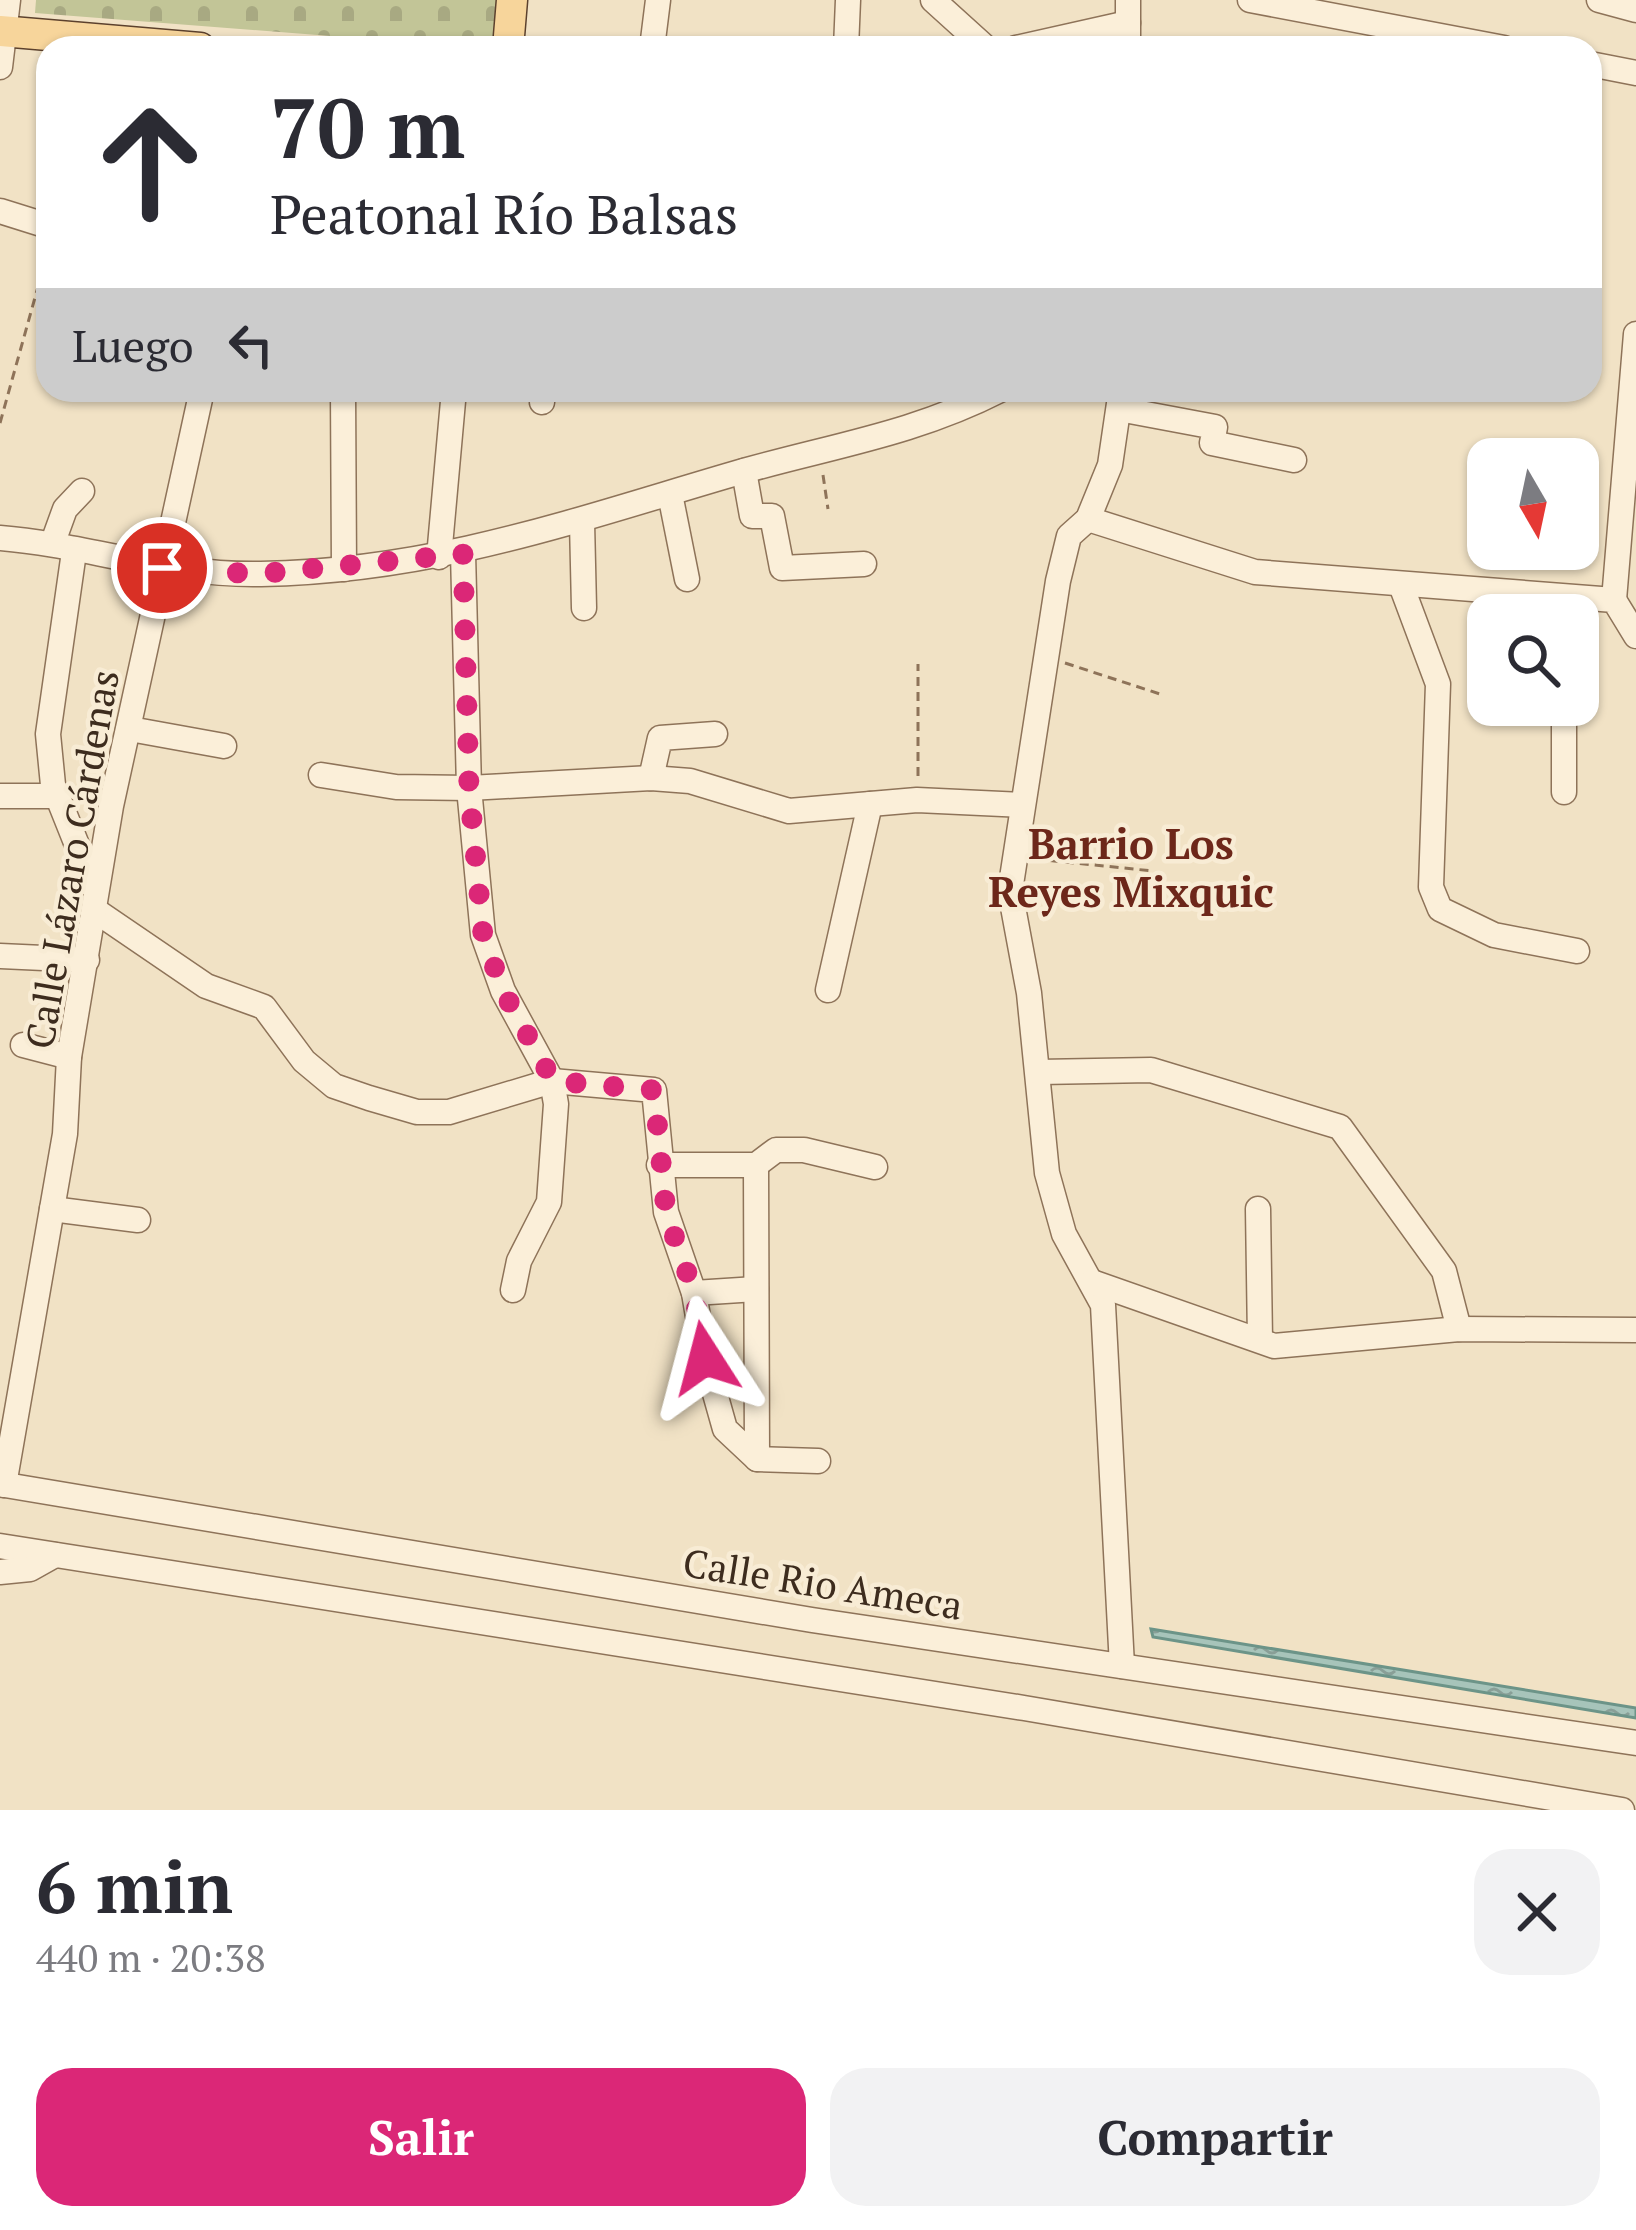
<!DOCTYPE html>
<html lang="es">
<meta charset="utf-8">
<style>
body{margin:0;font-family:"PT Serif",serif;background:#f2f2f3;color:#2b2b33;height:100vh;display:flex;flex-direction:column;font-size:45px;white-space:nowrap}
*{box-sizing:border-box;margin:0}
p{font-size:39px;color:#7c7c81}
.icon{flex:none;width:66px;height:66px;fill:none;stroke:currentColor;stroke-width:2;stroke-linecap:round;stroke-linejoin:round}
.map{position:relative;height:1810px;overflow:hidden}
.drawer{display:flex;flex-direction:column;background:#fff;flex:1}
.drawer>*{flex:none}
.banner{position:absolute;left:36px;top:36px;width:1566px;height:366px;border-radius:36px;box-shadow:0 3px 9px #0004;background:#fff;color:#2b2b33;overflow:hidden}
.needle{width:78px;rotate:171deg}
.fabs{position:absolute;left:1467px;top:438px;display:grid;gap:24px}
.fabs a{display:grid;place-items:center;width:132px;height:132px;border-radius:24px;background:#fff;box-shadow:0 3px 9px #0004;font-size:60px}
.pin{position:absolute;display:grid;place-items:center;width:102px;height:102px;color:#fff;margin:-51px;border:6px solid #fff;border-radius:50%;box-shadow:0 3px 12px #0007}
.me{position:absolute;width:132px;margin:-66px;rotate:351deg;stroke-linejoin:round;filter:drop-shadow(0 0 9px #0008)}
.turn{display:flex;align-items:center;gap:42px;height:252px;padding:0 36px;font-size:54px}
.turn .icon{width:156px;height:156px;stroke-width:2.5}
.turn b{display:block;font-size:84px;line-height:102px}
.then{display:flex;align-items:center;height:114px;padding:0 36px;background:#0003;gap:24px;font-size:45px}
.round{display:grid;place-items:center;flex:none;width:126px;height:126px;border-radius:36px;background:#f2f2f3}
.summary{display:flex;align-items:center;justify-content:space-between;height:204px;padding:0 36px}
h1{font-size:72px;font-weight:800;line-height:90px}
.action{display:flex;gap:24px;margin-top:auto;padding:24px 36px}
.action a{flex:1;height:138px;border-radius:36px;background:#db2777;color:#fff;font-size:48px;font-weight:800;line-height:138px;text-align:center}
.action a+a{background:#f2f2f3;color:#2b2b33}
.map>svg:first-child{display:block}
.cemetery{fill:url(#cemetery-stones)}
.water{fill:url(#water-ripples);stroke:#6c9488;stroke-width:3}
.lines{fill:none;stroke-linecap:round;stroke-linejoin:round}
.minor-casing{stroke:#8e7359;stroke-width:27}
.major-casing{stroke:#5c412d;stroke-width:33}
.path{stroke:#8e7359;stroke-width:3;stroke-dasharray:9 6;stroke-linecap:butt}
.minor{stroke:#fbefd9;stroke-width:24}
.major{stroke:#f7d59b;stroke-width:30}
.route{stroke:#db2777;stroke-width:21;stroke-dasharray:0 37.8}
.labels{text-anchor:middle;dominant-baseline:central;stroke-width:9;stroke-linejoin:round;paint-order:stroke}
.street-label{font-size:39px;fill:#3d2c1e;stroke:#f8ecd5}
.neighbourhood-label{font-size:42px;font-weight:bold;fill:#6d271a;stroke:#f8ecd5}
</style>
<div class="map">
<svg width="1636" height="1810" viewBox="0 0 1636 1810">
<defs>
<pattern id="cemetery-stones" width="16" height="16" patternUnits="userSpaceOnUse" patternTransform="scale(3)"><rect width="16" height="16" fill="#c2c597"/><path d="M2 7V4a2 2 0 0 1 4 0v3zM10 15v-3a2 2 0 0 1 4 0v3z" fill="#a8a982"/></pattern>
<pattern id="water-ripples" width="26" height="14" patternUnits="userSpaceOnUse" patternTransform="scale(3)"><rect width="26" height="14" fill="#a7c4ba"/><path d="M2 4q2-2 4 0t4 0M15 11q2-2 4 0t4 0" fill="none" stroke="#899f97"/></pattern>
</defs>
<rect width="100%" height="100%" fill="#f1e2c5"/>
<polygon class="cemetery" points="36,0 499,0 497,35 483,48 35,13"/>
<polygon class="water" points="1151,1629 1636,1708 1636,1718 1153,1637"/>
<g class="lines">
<g class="minor-casing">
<g id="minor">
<polyline points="933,0 986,48"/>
<polyline points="1128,0 1128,48"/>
<polyline points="1250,0 1504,48"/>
<polyline points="1599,0 1636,10"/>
<polyline points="652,48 658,0"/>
<polyline points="846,48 848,0"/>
<polyline points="1016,48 1128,23"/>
<polyline points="1590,64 1636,73"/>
<polyline points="0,67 8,0"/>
<polyline points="0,211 48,226"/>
<polyline points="343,390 344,569"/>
<polyline points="1121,390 1110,465 1088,519 1069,536 1058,581 1010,891 1029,993 1047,1173 1064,1234 1103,1305 1122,1666"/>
<polyline points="542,402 543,390"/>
<polyline points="1119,409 1215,427 1212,443 1294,460"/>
<polyline points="744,471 752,516 772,516 782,568 864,564"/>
<polyline points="670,494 687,579"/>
<polyline points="1088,519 1255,572 1614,600 1636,636"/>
<polyline points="582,522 584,608"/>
<path d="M0,538C87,545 170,576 261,574C436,571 575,520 740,472C831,446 914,434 1000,390"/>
<polyline points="53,542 65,509 82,491"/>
<polyline points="74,552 48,734 53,785 95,890"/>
<polyline points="463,553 469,788 483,935 503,991 552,1081 556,1104 549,1202 519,1261 513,1290"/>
<polyline points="439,557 454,390"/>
<polyline points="1401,585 1438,684 1431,887 1440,909 1494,935 1577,951"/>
<polyline points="1614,600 1636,334"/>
<polyline points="130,729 224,746"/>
<polyline points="321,775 396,787 469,788 651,778 690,781 789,811 917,800 1021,805"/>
<polyline points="651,778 660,738 715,734"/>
<polyline points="1564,792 1564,705"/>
<polyline points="0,796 58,796"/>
<polyline points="96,911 206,986 264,1007 304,1061 334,1086 369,1098 417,1112 449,1112 552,1081 654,1090 666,1212 694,1293 705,1358 725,1429 757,1459 818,1461"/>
<polyline points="0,956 87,960"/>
<polyline points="828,990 870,804"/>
<polyline points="23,1045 69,1057"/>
<polyline points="1039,1072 1151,1070 1340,1127 1444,1271 1459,1329"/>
<polyline points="659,1165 756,1165 776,1150 804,1150 875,1167"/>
<polyline points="756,1165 757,1459"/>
<polyline points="52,1209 138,1220"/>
<polyline points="1258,1209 1260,1340"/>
<polyline points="1092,1282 1274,1346 1459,1329 1636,1330"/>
<polyline points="694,1293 756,1289"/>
<polyline points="0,1484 812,1620 1636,1743"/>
<polyline points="4,1485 65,1134 69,1057 111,806 202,390"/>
<polyline points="0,1546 1024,1708 1622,1810"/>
<polyline points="0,1572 30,1569 55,1555"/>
</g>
</g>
<g class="major-casing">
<g id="major">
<polyline points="0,31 200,48"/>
<polyline points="508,48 512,0"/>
</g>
</g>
<g class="path">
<polyline points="0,423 48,251"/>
<polyline points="823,475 828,509"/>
<polyline points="1065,663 1160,694"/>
<polyline points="918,776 918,664"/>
<polyline points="1035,859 1153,871"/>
</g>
<use href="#minor" class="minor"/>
<use href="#major" class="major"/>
</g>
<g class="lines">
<polyline class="route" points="162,568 257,574 463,554 469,788 483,935 503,991 553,1081 654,1090 666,1212 694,1293 705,1358"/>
</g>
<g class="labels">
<g class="street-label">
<text transform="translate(71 859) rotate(-80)">Calle Lázaro Cárdenas</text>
<text transform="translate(823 1583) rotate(9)">Calle Rio Ameca</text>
</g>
<g class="neighbourhood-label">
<text x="1131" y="843">Barrio Los<tspan x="1131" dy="48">Reyes Mixquic</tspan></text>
</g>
</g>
</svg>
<div class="fabs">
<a><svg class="needle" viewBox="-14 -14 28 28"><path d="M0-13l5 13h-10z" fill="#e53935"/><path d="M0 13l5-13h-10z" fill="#7c7c81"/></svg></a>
<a><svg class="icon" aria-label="search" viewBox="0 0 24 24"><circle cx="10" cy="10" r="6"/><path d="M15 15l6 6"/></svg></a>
</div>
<div class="pin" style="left:162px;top:568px;background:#d93025"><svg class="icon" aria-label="arrive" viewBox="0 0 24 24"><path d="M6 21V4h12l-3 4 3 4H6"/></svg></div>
<svg class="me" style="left:705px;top:1358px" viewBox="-20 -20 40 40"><path d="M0-17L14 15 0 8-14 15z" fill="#db2777" stroke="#fff" stroke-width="4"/></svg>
<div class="banner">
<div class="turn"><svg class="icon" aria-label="ahead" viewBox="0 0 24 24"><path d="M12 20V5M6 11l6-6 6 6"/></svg><div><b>70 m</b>Peatonal Río Balsas</div></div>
<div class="then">Luego<svg class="icon" aria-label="left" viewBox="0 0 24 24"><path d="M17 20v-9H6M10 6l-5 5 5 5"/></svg></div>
</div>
</div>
<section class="drawer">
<div class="summary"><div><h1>6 min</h1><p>440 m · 20:38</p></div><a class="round"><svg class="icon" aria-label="close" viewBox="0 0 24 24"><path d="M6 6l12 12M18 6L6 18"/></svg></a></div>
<div class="action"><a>Salir</a><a>Compartir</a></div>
</section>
